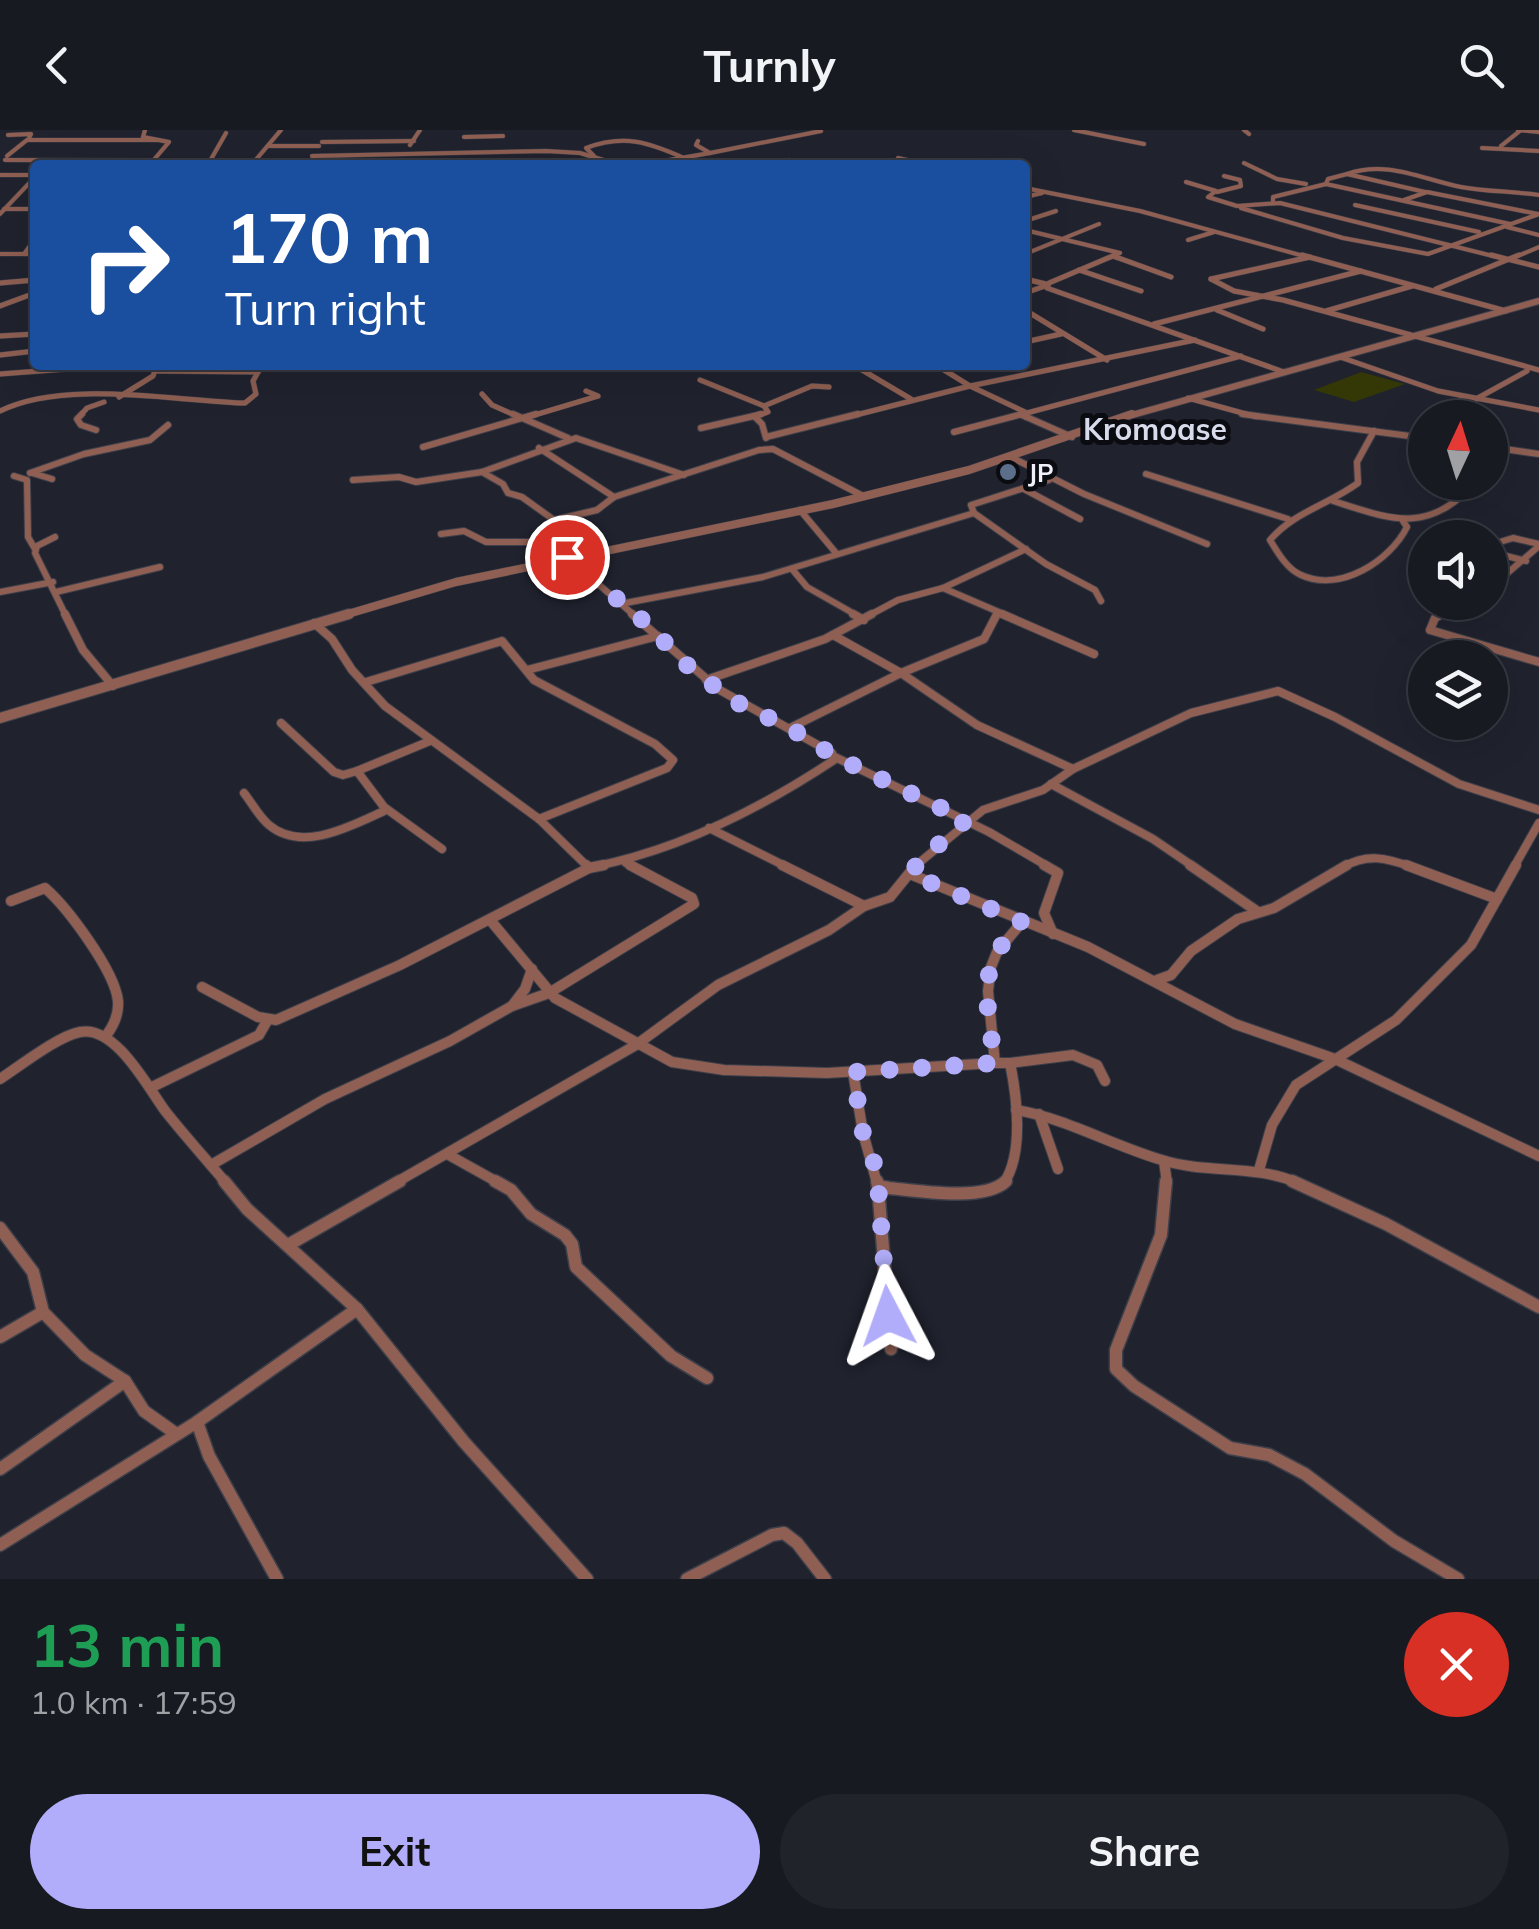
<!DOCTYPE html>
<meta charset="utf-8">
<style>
body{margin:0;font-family:Mulish,sans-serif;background:#21232a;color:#f1f3f6;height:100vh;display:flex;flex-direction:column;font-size:38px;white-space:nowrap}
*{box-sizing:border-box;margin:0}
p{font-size:32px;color:#9fa1a5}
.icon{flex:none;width:55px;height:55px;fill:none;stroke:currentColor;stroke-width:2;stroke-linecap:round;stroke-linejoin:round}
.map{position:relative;height:1449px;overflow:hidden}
.side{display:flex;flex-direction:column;background:#181a22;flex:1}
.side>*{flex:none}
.guide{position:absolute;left:30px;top:30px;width:1000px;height:210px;border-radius:10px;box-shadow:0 10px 40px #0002,0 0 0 2px #363840;background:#1a4fa0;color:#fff;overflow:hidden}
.needle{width:65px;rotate:4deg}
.buttons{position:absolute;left:1408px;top:270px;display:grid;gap:20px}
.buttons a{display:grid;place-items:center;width:100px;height:100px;border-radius:50%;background:#181a22;box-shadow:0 10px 40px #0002,0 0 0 2px #363840;font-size:50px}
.pin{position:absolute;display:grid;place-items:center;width:85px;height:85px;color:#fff;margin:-42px;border:5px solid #fff;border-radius:50%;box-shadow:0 2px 10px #0007}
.me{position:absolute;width:110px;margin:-55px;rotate:356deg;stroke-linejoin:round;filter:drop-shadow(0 0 8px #0008)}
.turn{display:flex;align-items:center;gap:35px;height:210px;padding:0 30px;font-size:45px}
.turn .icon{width:130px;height:130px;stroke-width:2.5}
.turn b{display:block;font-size:70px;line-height:85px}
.round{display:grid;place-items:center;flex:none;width:105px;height:105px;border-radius:52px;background:#21232a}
.summary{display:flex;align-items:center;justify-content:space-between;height:170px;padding:0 30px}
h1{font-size:60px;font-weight:700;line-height:75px;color:#1e9e55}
.button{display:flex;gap:20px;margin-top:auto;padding:20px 30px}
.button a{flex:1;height:115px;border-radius:60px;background:#b1adfa;color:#111;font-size:40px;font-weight:700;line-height:115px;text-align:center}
.button a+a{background:#21232a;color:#f1f3f6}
header{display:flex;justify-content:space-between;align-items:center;height:130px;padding:0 30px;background:#181a22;font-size:45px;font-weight:700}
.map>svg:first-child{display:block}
.green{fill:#343706}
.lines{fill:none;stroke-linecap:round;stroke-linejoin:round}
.minor-far5-casing{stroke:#3d3f4a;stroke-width:5}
.minor-far4-casing{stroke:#3d3f4a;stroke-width:6}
.minor-far3-casing{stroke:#3d3f4a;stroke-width:8}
.minor-far2-casing{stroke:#3d3f4a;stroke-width:10}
.minor-far1-casing{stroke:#3d3f4a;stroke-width:12}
.minor-casing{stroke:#3d3f4a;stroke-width:15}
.tertiary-far2-casing{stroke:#3d3f4a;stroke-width:8}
.tertiary-far1-casing{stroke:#3d3f4a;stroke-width:9}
.tertiary-casing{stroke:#3d3f4a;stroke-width:12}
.minor-far5{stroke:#8e5f52;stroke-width:4}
.minor-far4{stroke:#8e5f52;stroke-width:5}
.minor-far3{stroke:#8e5f52;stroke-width:6}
.minor-far2{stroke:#8e5f52;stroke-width:8}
.minor-far1{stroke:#8e5f52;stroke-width:10}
.minor{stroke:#8e5f52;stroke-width:12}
.tertiary-far2{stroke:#8e5f52;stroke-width:6}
.tertiary-far1{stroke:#8e5f52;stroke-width:8}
.tertiary{stroke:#8e5f52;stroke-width:10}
.route{stroke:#b1adfa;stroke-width:18;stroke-dasharray:0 32.4}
.service-dot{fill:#5c6f8a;stroke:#0b0c11;stroke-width:4}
.labels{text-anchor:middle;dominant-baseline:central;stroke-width:10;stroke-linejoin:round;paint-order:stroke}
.far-poi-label{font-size:25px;font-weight:bold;fill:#eff0f8;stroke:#0b0c11;text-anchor:start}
.far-quarter-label{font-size:30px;font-weight:bold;fill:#d8dbeb;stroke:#0b0c11}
</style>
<header><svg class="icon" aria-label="back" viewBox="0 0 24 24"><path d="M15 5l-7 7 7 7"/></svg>Turnly<svg class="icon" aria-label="search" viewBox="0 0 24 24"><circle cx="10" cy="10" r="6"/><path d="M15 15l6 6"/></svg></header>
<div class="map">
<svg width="1539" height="1449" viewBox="0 0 1539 1449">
<rect width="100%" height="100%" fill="#20222e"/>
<polygon class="green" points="1361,242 1405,254 1354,272 1314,260"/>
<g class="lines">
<g class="minor-far5-casing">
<g id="minor-far5">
<polyline points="145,0 143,7 169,12 152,32"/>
<polyline points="1074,0 1144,14"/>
<polyline points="1244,0 1249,4"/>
<polyline points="1518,0 1539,2"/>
<polyline points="8,5 31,4 29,8"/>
<polyline points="464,7 503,6"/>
<polyline points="322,12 414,11"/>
<polyline points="410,15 420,0"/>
<polyline points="268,16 319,16"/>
<polyline points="1501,16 1521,0"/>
<polyline points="1482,18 1539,21"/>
<polyline points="710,23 821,1"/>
<polyline points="7,26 27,10 157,10"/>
<polyline points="312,26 546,21 580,23 620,35"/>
<path d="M594,26L586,18C624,4 648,12 684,28"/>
<polyline points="898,28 929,35"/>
<polyline points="5,30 307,31"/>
<polyline points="789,30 796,33 793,35"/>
<polyline points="210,31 226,3"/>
<polyline points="254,32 281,0"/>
<polyline points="836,32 848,35"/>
<polyline points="1244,33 1277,49 1306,54"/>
<polyline points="400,35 463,35"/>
<polyline points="641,35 710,23 696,15 698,11"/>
<path d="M1347,44C1388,30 1421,49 1461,57C1487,62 1513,61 1539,65"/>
<polyline points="0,45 35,45"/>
<polyline points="1186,52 1216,61 1208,67 1237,76 1280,73 1501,128"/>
<polyline points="1326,54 1328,49 1347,44 1425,62"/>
<polyline points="1025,58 1140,81 1311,128"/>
<polyline points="1217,62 1241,56 1240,50 1224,46"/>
<polyline points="1025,67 1042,63"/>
<polyline points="1404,70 1427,62 1538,84"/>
<polyline points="1273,71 1273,67 1326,54 1510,94"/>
<polyline points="1355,75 1479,102"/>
<polyline points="1241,78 1343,108 1428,124 1539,84"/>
<polyline points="4,79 35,79"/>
<polyline points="0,84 35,47"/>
<polyline points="1025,91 1056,81"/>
<polyline points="1507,97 1539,105"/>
<polyline points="1025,100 1120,123 1109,128"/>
<polyline points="1188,110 1214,102"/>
<polyline points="0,124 35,124"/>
<polyline points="24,124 35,109"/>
<polyline points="1025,124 1099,94"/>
<polyline points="1113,126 1117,128"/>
<polyline points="1513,128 1539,117"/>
</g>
</g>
<g class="minor-far4-casing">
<g id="minor-far4">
<polyline points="1115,125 1049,153 1047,158 1284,242"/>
<polyline points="1302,125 1506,181"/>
<polyline points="1491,125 1539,137"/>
<polyline points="1113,126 1171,147"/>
<polyline points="1079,140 1141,161"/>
<polyline points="1025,149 1046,154"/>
<polyline points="1211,149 1234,161 1283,170 1539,240"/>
<polyline points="1211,149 1310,127"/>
<polyline points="0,153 35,150"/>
<polyline points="1436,159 1519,125"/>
<polyline points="1025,163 1045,156"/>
<polyline points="0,176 35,163"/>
<polyline points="1025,180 1107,230"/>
<polyline points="1217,180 1263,199"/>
<polyline points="1326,181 1412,156"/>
<polyline points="1154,194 1361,141"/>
<polyline points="0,206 35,204"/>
<polyline points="1025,212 1061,204"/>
<polyline points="0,225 35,221"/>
<polyline points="1340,227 1438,261 1539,280"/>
<polyline points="936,235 970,256 1195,210"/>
<polyline points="857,237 911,269"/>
<polyline points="155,241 258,242"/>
<polyline points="0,244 93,237"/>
<polyline points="700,250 764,276"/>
<polyline points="482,264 492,275 519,287"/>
<polyline points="119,267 153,246 157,235"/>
<polyline points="1188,268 1257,287"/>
<polyline points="1476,269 1527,241"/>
<path d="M0,281C64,249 174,271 245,273L256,264L253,251L262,235"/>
<polyline points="1022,285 1025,287"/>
<polyline points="79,287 87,278 104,272"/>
<polyline points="528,287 598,266 586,261"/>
<polyline points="755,287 768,282 764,276 812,256 829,257"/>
<polyline points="848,287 970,256 1025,282"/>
<polyline points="1012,287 1241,226"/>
<polyline points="1441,287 1464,267"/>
</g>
</g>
<g class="minor-far3-casing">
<g id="minor-far3">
<polyline points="82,284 77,289 81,295 96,300"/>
<polyline points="513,284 568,308"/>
<polyline points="761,284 754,286 762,294 766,308"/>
<polyline points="1242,284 1425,308"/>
<polyline points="1022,285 1072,307"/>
<polyline points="1439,288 1444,284"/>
<polyline points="701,298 754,286"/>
<path d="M1374,301L1357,332L1358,353C1328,375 1294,382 1270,410C1278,423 1287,439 1301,445C1340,463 1390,431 1407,397L1403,391"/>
<polyline points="954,302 1022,284"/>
<polyline points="766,307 858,284"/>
<polyline points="423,317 536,284"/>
<polyline points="1490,317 1539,324"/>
<polyline points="539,318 614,367"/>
<polyline points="1013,328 1084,364 1207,414"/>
<polyline points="482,342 503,354 508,363 522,367 554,390 597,380 614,367 759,320 773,319 863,366"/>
<polyline points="30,343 84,324 150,310 168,295"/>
<polyline points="32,343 52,349"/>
<polyline points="1146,344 1288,389"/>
<polyline points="14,346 27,350 28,407 35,419"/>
<polyline points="353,350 399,347 416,352 482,342 576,308 684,345"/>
<polyline points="1024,359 1080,389"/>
<path d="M1333,371C1393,390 1427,405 1476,352"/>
<polyline points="800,380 836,423"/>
<polyline points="974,383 971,375 1049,350"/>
<polyline points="441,404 464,401 486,412 530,412 549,431"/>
<polyline points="55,407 37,416 35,423 66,486"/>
<polyline points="1490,415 1513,408 1539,414"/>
<polyline points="1490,417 1495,423 1526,431"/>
<polyline points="567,427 635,486"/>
<polyline points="792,439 807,457 858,486"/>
<polyline points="943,458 1008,486"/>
<polyline points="1490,458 1539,416"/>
<polyline points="0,462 53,452"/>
<polyline points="56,462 160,437"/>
<polyline points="620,474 763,447 974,383 1046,434 1095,460 1101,471"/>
<polyline points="868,486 898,470 943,458 1026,419"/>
<polyline points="1438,486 1463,472"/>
</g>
</g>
<g class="minor-far2-casing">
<g id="minor-far2">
<polyline points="65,484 83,520 113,556"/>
<polyline points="853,484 864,490"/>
<polyline points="1002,484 1094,524"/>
<polyline points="1442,484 1435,488 1430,500 1539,532"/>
<polyline points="314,493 332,509 352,540 385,576 539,689 588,737"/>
<polyline points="833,505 901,543 977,595 1073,639 1043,660 983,680 914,737"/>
<polyline points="527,540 658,506"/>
<polyline points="706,550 825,509 872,484"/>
<polyline points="366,552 502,511 534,550 655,614 673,630 667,638 539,689"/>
<polyline points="281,593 334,642 343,645 357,641"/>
<polyline points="790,598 901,543 984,509 997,484"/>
<polyline points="430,611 357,641 384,677 442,719"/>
<polyline points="835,627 989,702 1049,737"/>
<polyline points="1073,639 1191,583 1278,561 1335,587 1459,654 1539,680"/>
<polyline points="1051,654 1153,709 1194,737"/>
<path d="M244,663C252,673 259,687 269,695C302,723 351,696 384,681"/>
<polyline points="709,698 787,737"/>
<polyline points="626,733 634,737"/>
<path d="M592,737C679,720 760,679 834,630L832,623L718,559L632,484"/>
<path d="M1343,737C1368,723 1386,728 1412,737"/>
<polyline points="1514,737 1539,693"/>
</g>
</g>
<g class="minor-far1-casing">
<g id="minor-far1">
<polyline points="586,735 589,738"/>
<polyline points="782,735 864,776"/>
<polyline points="1044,735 1058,743 1044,783 1053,804"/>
<polyline points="1190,735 1258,782"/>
<polyline points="1406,735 1497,769"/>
<polyline points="910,744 1088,817 1235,894 1335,929 1539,1026"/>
<path d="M11,771L45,758C67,777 115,841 118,871C119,884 113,897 105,907"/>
<polyline points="491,791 555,868 672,932 724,940 827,943 995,933"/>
<polyline points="532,839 525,859 512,876 549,863 694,774 692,768 630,735"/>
<polyline points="1157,850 1171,845 1191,821 1238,789 1274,778 1347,735"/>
<polyline points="202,857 258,887 276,890 400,835 589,738 604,735"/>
<polyline points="1010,933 1073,925 1097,935 1105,951"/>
<polyline points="853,942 863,1003 877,1053"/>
<path d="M0,949C20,936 58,906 80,902C116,895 148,958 166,982C185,1006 206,1029 226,1053"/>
<polyline points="150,958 259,905 267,891"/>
<path d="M1016,980C1068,989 1111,1015 1162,1030C1206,1044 1255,1034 1298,1053"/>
<polyline points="1039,984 1058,1039"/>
<polyline points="447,1024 499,1053"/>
<polyline points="1164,1031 1167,1053"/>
<polyline points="211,1035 325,969 450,911 512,876"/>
<polyline points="1259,1040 1272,995 1296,955 1396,890 1471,815 1516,735"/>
<polyline points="395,1053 636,915 718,855 829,800 864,776 890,767 916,735"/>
<path d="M1004,1053C1024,1023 1017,967 1010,933H995L988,861L991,837L997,822L1022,792"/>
</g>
</g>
<g class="minor-casing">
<g id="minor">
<polyline points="224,1051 247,1079 357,1179 464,1312 587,1449"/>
<polyline points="495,1051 511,1060 531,1084 565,1105 572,1114 576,1137 671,1226 707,1248"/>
<path d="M877,1051L878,1056L889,1058C918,1061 985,1072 1006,1051"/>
<polyline points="1166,1051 1161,1105 1116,1220 1116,1239 1134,1256 1230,1318 1269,1325 1305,1344 1394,1411 1458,1449"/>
<polyline points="1292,1051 1386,1094 1539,1177"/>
<polyline points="878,1056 891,1219"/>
<polyline points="0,1098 33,1142 43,1182 85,1225 125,1251 144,1281 175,1303"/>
<polyline points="288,1115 400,1051"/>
<polyline points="0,1207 43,1182"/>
<polyline points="197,1292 209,1326 277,1449"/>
<polyline points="0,1339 125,1251"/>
<polyline points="0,1415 197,1292 357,1179"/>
<polyline points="687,1449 772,1405 784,1403 797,1413 825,1449"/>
</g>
</g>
<g class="tertiary-far2-casing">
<polyline id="tertiary-far2" points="1125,287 1539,171"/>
</g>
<g class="tertiary-far1-casing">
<polyline id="tertiary-far1" points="341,486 456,452 833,374 969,340 1132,284"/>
</g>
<g class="tertiary-casing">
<polyline id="tertiary" points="0,588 349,484"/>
</g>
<use href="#minor-far5" class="minor-far5"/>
<use href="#minor-far4" class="minor-far4"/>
<use href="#minor-far3" class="minor-far3"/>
<use href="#minor-far2" class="minor-far2"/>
<use href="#minor-far1" class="minor-far1"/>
<use href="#minor" class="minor"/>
<use href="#tertiary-far2" class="tertiary-far2"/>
<use href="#tertiary-far1" class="tertiary-far1"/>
<use href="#tertiary" class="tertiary"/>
</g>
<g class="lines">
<path class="route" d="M567,427L646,493L690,538L734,571L790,598L834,626L966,690L918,733L910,744L1022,792C1015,802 1003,812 997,822C979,851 991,901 995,933L853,942L863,1003L877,1041L888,1186"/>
</g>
<circle class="service-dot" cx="1008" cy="342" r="10"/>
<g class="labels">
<g class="far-poi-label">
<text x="1028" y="342">JP</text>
</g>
<g class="far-quarter-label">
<text x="1155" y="299">Kromoase</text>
</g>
</g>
</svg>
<div class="buttons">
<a><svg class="needle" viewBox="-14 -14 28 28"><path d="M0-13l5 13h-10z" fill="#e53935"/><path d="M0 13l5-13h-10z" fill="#9fa1a5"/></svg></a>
<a><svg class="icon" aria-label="sound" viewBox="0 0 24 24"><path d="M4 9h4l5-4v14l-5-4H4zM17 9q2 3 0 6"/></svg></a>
<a><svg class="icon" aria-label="layers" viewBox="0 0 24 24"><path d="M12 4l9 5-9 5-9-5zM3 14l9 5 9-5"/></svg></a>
</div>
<div class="pin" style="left:567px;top:427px;background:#d93025"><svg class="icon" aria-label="arrive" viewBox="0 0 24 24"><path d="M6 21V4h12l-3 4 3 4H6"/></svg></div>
<svg class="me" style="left:888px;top:1186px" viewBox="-20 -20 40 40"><path d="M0-17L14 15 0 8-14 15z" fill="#b1adfa" stroke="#fff" stroke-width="4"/></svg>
<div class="guide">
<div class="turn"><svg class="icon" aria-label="right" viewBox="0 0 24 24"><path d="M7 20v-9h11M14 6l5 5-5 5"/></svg><div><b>170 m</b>Turn right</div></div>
</div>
</div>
<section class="side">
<div class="summary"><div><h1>13 min</h1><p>1.0 km · 17:59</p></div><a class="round" style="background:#d93025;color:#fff"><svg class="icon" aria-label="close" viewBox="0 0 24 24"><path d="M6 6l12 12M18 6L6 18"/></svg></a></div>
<div class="button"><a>Exit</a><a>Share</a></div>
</section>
